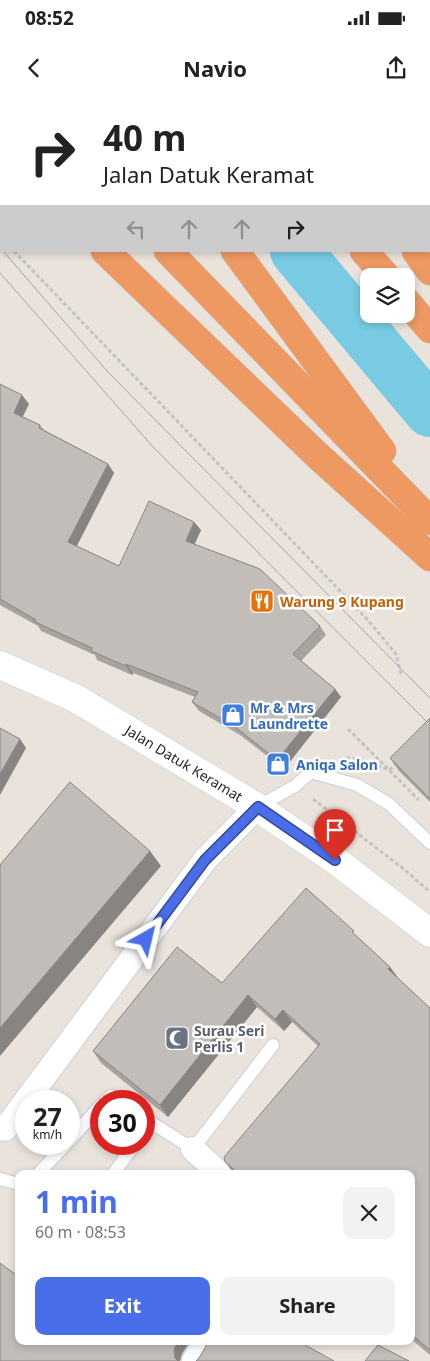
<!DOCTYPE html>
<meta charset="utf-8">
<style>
body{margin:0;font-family:"Noto Sans",sans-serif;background:#f2f2f2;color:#222;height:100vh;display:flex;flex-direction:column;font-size:19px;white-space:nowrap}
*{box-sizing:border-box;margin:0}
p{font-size:16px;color:#767676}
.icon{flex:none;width:28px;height:28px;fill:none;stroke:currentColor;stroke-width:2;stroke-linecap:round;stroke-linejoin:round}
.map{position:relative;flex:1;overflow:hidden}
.panel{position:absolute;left:15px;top:1070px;width:400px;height:175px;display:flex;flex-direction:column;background:#fff;border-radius:10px;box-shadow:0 2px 8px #0003}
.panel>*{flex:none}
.top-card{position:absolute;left:0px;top:0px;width:430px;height:152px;box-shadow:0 2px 8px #0003;background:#fff;color:#222;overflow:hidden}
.tools{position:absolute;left:360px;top:168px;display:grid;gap:10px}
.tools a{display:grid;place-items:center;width:55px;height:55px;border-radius:10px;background:#fff;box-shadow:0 2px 8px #0003;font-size:25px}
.speed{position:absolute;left:15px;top:990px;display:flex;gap:10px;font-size:25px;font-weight:700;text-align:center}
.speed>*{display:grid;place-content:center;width:65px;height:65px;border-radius:50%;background:#fff;box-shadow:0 2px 8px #0003;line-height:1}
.speed small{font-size:12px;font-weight:400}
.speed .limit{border:8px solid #d22;background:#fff;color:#111}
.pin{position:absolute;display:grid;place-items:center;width:42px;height:42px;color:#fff;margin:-51px -21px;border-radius:50% 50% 50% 0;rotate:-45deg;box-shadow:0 0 5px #0007}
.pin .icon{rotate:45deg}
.me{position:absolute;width:55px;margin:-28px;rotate:37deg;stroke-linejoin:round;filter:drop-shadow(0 0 4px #0008)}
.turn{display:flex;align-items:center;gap:18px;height:105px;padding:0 20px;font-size:22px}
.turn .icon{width:65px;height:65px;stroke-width:2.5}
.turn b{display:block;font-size:35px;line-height:42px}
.lanes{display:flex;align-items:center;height:48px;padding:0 20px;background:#0003;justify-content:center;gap:25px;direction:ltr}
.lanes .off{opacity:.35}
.round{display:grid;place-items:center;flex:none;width:52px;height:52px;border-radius:10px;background:#f2f2f2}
.overview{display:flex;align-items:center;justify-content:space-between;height:85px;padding:0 20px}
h1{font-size:30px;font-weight:700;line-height:38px;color:#4a6ee9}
.cta{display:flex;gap:10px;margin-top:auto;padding:10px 20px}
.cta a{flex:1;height:58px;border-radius:10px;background:#4a6ee9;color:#fff;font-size:20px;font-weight:700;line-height:58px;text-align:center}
.cta a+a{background:#f2f2f2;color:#222}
.status{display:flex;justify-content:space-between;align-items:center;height:35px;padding:0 25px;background:#fff;direction:ltr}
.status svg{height:14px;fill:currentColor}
header{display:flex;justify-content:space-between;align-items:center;height:65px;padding:0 20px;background:#fff;font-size:22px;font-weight:700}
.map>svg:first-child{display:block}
.water{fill:#78cbe3}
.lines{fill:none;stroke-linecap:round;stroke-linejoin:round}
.river{stroke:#78cbe3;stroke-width:52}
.service-casing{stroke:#caced9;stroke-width:14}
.minor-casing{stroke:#caced9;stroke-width:26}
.tertiary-casing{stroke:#caced9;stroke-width:29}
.motorway-casing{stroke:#c3c3c3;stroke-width:29}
.path{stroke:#c3c3c3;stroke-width:3;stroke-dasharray:4 2.5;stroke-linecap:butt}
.service{stroke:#fff;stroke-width:12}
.minor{stroke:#fff;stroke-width:24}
.tertiary{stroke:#fff;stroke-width:28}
.motorway{stroke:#ef9962;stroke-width:28}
.tram{stroke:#9fa3b1;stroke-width:1}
.wall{fill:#a7a39e}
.shaded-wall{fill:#888481}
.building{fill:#c2bdb8;stroke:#888481}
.route-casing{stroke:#304897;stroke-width:12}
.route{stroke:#4a6ee9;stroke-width:9}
.labels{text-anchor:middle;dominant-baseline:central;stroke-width:5;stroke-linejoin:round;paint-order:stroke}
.food-label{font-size:14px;font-weight:bold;fill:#c56008;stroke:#fff;text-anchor:start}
.shop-label{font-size:14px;font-weight:bold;fill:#366cbe;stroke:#fff;text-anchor:start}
.street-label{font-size:14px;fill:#292929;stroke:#fff}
.worship-label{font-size:14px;font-weight:bold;fill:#5b616d;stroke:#fff;text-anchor:start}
</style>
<div class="status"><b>08:52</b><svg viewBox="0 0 49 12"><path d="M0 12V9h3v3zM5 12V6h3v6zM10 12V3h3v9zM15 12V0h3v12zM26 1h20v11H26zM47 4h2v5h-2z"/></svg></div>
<header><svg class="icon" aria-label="back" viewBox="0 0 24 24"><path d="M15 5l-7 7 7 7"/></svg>Navio<svg class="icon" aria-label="share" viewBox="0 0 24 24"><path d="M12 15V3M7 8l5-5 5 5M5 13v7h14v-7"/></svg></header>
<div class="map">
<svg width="430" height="1261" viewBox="0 0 430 1261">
<rect width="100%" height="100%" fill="#eae3dc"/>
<polygon class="water" points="277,151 324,151 362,194 347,212 334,224 289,164"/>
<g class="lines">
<polyline class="river" points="296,151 430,311"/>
<g class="service-casing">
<g id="service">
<polyline points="257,707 295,686 311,672 357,685 389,704 430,743"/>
<polyline points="105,1001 111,996 116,997 122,1001"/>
<polyline points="144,1018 193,1049 273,945"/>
<polyline points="69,1041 101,1005"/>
<polyline points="38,1074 66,1044"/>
<polyline points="113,1074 135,1044"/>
<polyline points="0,1079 19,1084"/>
</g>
</g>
<g class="minor-casing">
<g id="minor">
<polyline points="5,1029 205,760 257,707"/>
<polyline points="193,1049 220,1074"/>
<polyline points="194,1261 206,1241"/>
</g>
</g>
<g class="tertiary-casing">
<polyline id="tertiary" points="0,565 75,598 257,707 335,760 430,833"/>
</g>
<g class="motorway-casing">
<g id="motorway">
<polyline points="9,0 11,1"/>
<polyline points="88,0 89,1"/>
<polyline points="230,0 232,1"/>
<polyline points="292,0 293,1"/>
<polyline points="0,49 1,50"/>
<polyline points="429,128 430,129"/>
<polyline points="105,151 317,355 430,457"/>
<polyline points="168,151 430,421"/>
<polyline points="235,151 382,351"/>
<polyline points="364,151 386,176"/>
<polyline points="416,151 430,171"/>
<polyline points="406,201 430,229"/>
</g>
</g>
<g class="path">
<polyline points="0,136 1,138"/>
<polyline points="14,151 366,518 396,554 401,574"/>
<polyline points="348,629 419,700"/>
<polyline points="346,658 357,659 390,670 397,662"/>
<polyline points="313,699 405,770 430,792"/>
</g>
<use href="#service" class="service"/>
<use href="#minor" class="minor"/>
<use href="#tertiary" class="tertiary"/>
<use href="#motorway" class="motorway"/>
<g class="tram">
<polyline points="3,151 107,271 430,598"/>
<polyline points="0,173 154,348 430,625"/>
</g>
</g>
<g class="wall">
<polygon points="0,284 29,304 22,317 40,325 44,330 108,364 114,373 77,446 119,466 194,422 201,430 194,445 320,526 326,535 301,561 335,589 341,597 284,669 240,635 199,611 192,602 195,597 133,573 132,575 97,560 95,555 41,531 38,526 0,505"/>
<polygon points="430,618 430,702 399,671 390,658"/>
<polygon points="359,838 390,867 398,878 430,908 430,1255 411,1239 411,1074 234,1074 225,1062 318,946 292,922 284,931 257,907 168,1017 101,963 93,951 222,883"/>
</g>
<g class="shaded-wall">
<polygon points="22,295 29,304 20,322 14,313"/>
<polygon points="108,364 114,373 74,451 68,442"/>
<polygon points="194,422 201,430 192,450 186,441"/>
<polygon points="126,564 133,573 132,575 126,566"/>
<polygon points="335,589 341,597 284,669 277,660"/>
<polygon points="20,639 26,648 0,695 0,674"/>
<polygon points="150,751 161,766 0,956 0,928"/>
<polygon points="390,867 399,879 388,869"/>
<polygon points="248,895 257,907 168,1017 160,1005"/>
<polygon points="283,910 292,922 284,931 275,919"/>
<polygon points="177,1241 190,1241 182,1254 180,1261 177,1261 175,1258 174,1251"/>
</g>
<g class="building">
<polygon points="0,284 22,295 14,313 40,325 39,328 108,364 68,442 119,466 149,401 194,422 186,441 260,469 320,526 293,554 335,589 277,660 234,626 192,602 198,592 126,564 126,566 91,551 92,548 35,522 36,520 0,499"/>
<polygon points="430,618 430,699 390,658"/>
<polygon points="0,628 20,639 0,674"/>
<polygon points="70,682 150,751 0,928 0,765"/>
<polygon points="306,788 354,831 352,832 390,867 388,869 430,908 430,1250 411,1234 411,1074 239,1074 225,1062 224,1057 320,944 283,910 275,919 248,895 160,1005 93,951 177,847 222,883"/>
<polygon points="0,1163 19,1177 19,1241 177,1241 174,1251 175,1258 178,1261 0,1261"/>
<polygon points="209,1241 298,1241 334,1261 196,1261 199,1258"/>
<polygon points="378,1245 409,1261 365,1261"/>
</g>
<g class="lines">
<g class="route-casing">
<polyline id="route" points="146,839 205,760 258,707 335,760"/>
</g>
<use href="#route" class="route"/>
</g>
<defs>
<g id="restaurant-square" transform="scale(1.25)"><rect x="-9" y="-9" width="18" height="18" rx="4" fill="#e8710a" stroke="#fff"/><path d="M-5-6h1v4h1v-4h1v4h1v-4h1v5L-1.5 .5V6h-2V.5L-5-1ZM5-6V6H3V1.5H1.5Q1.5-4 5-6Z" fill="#fff"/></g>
<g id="shop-square" transform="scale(1.25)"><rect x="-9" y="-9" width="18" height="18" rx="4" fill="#3f7fe0" stroke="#fff"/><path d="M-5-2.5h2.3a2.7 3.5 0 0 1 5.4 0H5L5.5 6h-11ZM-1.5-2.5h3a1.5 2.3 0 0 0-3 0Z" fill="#fff"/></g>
<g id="mosque-square" transform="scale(1.25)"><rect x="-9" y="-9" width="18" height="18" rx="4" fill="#6b7280" stroke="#fff"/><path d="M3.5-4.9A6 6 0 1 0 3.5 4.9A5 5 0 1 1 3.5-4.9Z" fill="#fff"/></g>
</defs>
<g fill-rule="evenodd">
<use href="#restaurant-square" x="262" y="501"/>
<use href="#shop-square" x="233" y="615"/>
<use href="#shop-square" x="278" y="664"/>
<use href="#mosque-square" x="177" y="938"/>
</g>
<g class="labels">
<g class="food-label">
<text x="280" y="501">Warung 9 Kupang</text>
</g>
<g class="shop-label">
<text x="250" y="607">Mr &amp; Mrs<tspan x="250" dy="16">Laundrette</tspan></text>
<text x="296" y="664">Aniqa Salon</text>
</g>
<g class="street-label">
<text transform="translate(184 663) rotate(31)">Jalan Datuk Keramat</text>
</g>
<g class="worship-label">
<text x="194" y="930">Surau Seri<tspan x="194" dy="16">Perlis 1</tspan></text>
</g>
</g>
</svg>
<div class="tools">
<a><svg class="icon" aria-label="layers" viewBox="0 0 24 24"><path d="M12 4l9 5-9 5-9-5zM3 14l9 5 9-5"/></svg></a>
</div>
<div class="speed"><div>27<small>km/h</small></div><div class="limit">30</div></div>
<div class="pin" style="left:335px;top:760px;background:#d93025"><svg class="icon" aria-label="arrive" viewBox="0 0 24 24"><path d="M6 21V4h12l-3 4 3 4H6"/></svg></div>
<svg class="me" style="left:146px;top:839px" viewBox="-20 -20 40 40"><path d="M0-17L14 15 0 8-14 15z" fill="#4a6ee9" stroke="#fff" stroke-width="4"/></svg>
<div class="top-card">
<div class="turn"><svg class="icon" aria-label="right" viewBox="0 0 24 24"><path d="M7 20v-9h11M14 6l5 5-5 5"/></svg><div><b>40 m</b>Jalan Datuk Keramat</div></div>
<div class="lanes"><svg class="icon off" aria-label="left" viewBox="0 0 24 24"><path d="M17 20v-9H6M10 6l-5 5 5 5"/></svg><svg class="icon off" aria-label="ahead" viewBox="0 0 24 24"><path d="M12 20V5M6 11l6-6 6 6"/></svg><svg class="icon off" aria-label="ahead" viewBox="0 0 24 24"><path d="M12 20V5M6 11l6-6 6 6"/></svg><svg class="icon" aria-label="right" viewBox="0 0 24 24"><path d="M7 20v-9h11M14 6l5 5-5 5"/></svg></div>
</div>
<section class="panel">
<div class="overview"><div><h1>1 min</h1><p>60 m · 08:53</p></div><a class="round"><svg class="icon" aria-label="close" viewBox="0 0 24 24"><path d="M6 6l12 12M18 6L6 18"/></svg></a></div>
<div class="cta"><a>Exit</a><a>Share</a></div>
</section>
</div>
